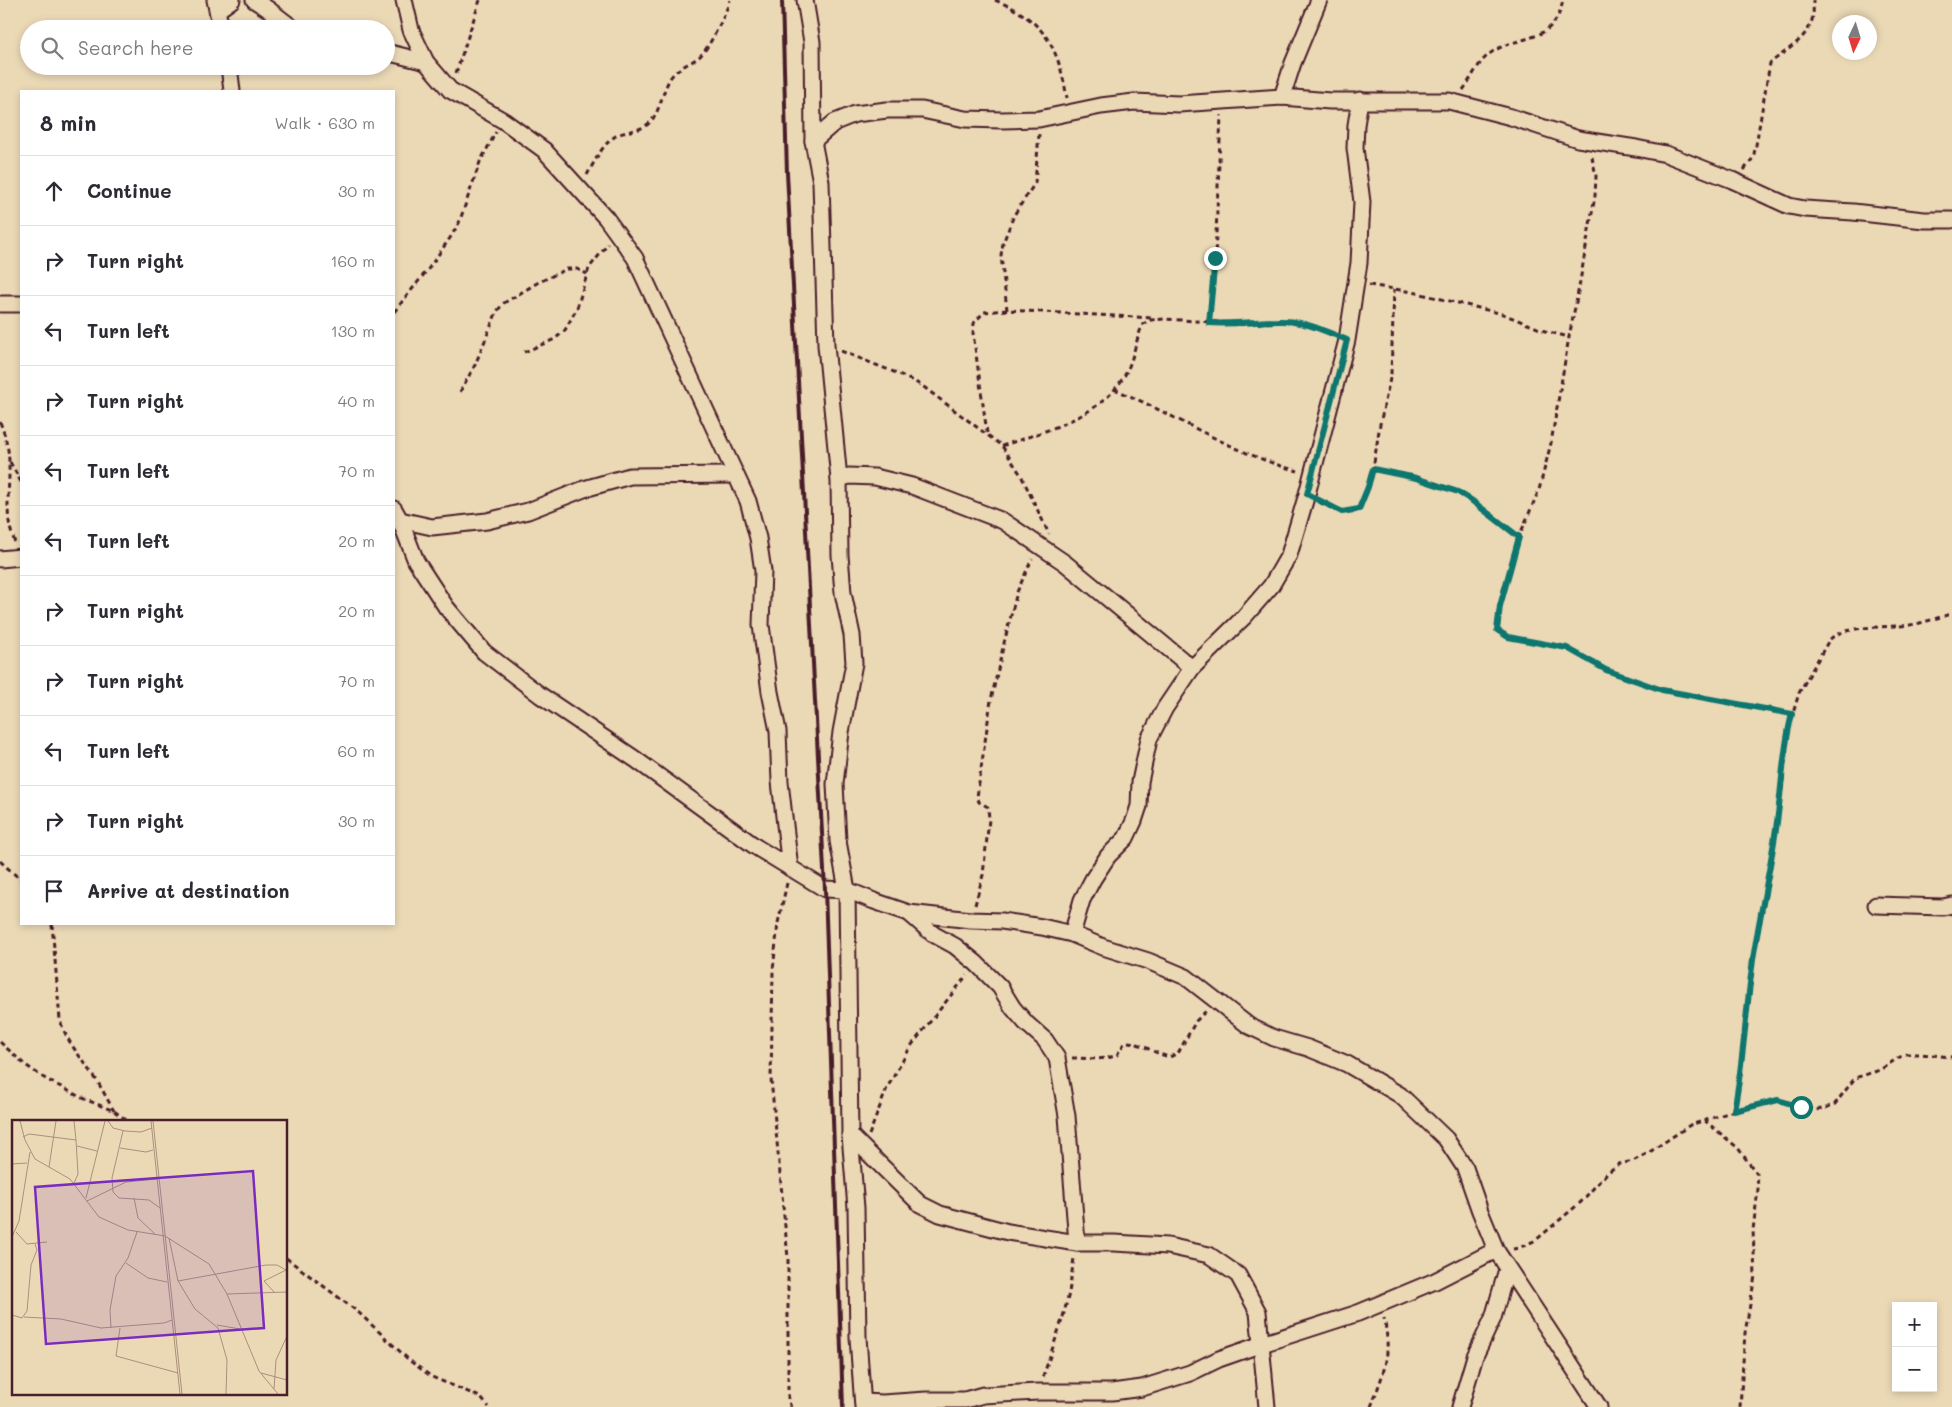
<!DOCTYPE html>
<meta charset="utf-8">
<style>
body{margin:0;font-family:Mali,sans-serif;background:#f7f7f7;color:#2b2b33}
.controls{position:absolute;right:15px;bottom:15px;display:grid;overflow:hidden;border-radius:0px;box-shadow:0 2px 8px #0003}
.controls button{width:45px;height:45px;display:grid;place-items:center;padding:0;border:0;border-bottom:1px solid #e1e1e2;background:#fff;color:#2b2b33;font:25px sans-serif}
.compass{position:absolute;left:1832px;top:15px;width:45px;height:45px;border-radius:50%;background:#fff;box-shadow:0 2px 8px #0003;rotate:184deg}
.stop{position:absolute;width:15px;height:15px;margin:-11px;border:4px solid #0f766e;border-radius:50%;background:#fff}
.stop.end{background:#0f766e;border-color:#fff;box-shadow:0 1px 5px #0008}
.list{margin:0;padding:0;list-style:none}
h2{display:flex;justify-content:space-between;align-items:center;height:65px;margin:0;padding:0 20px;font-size:21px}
h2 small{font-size:16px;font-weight:400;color:#7c7c81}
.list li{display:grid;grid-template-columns:32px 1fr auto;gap:15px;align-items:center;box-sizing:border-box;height:70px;padding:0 20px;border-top:1px solid #e1e1e2}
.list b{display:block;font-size:19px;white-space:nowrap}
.list em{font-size:16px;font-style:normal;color:#7c7c81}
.icon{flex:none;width:28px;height:28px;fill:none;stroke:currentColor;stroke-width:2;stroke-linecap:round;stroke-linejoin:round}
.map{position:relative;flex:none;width:1952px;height:1407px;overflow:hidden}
.search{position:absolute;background:#fff;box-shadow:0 2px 8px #0003;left:20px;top:20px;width:375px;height:55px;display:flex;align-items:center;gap:12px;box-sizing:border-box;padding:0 18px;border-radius:28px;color:#7c7c81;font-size:19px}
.panel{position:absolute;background:#fff;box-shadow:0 2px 8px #0003;left:20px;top:90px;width:375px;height:835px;border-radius:0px}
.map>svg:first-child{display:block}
</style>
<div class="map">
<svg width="1952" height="1407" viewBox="0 0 1952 1407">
<rect width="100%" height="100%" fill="#ebd9b6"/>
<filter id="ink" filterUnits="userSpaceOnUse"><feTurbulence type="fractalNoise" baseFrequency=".02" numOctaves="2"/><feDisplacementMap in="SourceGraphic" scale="10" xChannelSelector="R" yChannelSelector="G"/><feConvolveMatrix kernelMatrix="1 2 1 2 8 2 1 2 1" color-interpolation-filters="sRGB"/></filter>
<g filter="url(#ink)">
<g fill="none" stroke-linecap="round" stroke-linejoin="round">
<defs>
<g id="street">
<path d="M215,0L221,29"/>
<path d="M254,0L268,9L294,29"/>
<path d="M404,0L411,30L426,62L450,90L504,121L544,150L606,218L635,258L748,501L758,538L763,571L761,625L770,692L778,731L780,782L790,868"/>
<path d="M805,0L812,42L813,141L821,182L826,345L839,479L840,555L843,593L852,635L854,663L841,732L835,784L838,841L847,890L850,1135L856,1208L858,1337L863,1407"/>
<path d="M218,10L232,0"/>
<path d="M386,52L426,62"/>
<path d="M229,66L232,91"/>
<path d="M1282,97L1293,63L1319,0"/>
<path d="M813,141L835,122L855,114L887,110H922L965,119L1002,120L1039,119L1101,106L1134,102L1179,104L1282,97L1330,101H1449L1511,117L1578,139L1636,148L1666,154L1732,180L1789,206L1805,209L1853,212L1924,220H1952"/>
<path d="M0,304H21"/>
<path d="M839,479L849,476L875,477L912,486L1003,521L1065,563L1192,668"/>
<path d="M394,509L400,520L416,561L446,607L484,652L540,695L635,759L756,847L825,889L847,890L874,901L909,913L971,920L1002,921L1042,927L1072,934L1103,947L1148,961L1186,977L1249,1026L1274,1038L1308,1048L1347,1064L1400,1095L1446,1139L1465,1168L1480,1211L1496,1250L1599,1407"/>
<path d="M394,520H400L432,527L487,521L528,511L584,489L630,476L736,475"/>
<path d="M0,559L21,557"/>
<path d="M1876,905L1943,907L1952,905"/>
<path d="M909,913L933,934L955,946L976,963L1000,987L1013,1008L1026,1023L1045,1040L1057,1058L1067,1116L1077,1243"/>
<path d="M1072,934L1082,900L1093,879L1108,856L1126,838L1134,821L1139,806L1140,782L1149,739L1165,708L1192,668L1244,617L1271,586L1289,555L1307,494L1347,340L1359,263L1362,202L1355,148L1356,125L1360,100"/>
<path d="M850,1135L920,1204L940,1214L1008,1232L1077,1243H1114L1168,1246L1209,1255L1238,1275L1258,1312L1267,1407"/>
<path d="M863,1402L883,1403L926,1400H965L983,1395L1038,1392H1112L1142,1388L1190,1373L1219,1359L1262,1344L1358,1313L1435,1281L1496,1250"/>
<path d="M1460,1407L1475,1356L1493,1318L1507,1269"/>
</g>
</defs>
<use href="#street" stroke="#4a1f2b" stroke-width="19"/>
<g stroke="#4a1f2b" stroke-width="3" stroke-dasharray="5 4" stroke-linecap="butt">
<path d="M995,0C1045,21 1058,46 1067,98"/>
<path d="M456,73L480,0"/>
<path d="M1463,90C1471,79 1477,65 1487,56C1515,32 1554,48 1563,0"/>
<path d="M1592,157L1596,176L1595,196L1579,287L1569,337L1551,443L1539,490L1519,537L1500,606L1497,630L1508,637L1567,648L1606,670L1662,690L1792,714"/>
<path d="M1744,170L1753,158L1756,145L1770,63C1784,52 1807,39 1812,20C1814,14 1813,7 1813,0"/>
<path d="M587,175C595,161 604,140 620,134C630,130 640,131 648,124C660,115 662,90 671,77C678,67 690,64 699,57C709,49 726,13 730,0"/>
<path d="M1369,285L1413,292L1503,314L1545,331L1569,337"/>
<path d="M1007,310L1001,255L1003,243L1014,215L1035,183L1039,134"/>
<path d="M394,312L429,268L450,238L459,223L480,162L496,132"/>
<path d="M1209,323L1215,258L1221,115"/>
<path d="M841,351L899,374L921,385L1002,446L1021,475L1049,534"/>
<path d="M524,352L555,339L565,330L577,308L589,268L608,244"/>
<path d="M1114,389C1176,415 1234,454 1298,471"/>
<path d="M460,392L475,365L497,311L504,303L537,283L567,269H577L587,274"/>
<path d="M0,422C5,435 9,448 9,463C10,490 3,519 16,544"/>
<path d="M987,433L973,333L974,323L984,312L1007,310L1153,318"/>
<path d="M1002,446C1046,430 1104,417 1127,371C1134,356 1136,339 1143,324L1151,320L1164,319L1244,324L1281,321L1309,325L1335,335"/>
<path d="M10,462L21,482"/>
<path d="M1373,469L1416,477L1458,492L1471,500L1519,537"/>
<path d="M1320,502C1334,509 1344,514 1359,509L1368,487L1373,469L1380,424L1391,374L1394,289"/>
<path d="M0,861L21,880"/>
<path d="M787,883L778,923L773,970L771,1079L788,1258V1400L791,1407"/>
<path d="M975,905L983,875L989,819L988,807L979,802L977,797L991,700L1004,643L1017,592L1032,559"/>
<path d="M52,924L60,1020C66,1040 78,1054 90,1070C99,1083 106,1097 114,1111"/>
<path d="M0,1042L24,1064L44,1078L82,1098L114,1111L128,1121"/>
<path d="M1072,1058C1087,1058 1103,1061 1117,1055L1123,1045L1127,1042C1143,1043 1154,1054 1170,1057L1178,1053L1196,1021L1206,1011"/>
<path d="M1734,1111L1739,1084L1754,953L1769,874L1782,786L1788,730L1799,693L1829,640C1846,624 1887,628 1910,625C1924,623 1938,617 1952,614"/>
<path d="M1704,1120L1738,1148L1757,1174L1758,1189L1753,1230L1755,1276L1745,1333L1740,1407"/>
<path d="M869,1135L887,1088L911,1046L967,975"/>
<path d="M1513,1249L1519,1248L1536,1240L1581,1202L1607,1173L1619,1164L1633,1161L1648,1153L1690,1125L1734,1111L1778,1100L1816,1110L1826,1108L1835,1104L1855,1078L1880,1070L1898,1058L1906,1054H1921L1952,1057"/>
<path d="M286,1258L358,1312L410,1361L432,1377L480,1397L489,1407"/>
<path d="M1043,1377L1063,1317L1069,1293L1074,1258"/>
<path d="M1371,1407C1384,1371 1392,1357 1384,1318"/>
</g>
<use href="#street" stroke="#ebd9b6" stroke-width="15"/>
<path stroke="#4a1f2b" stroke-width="4" d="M782,0L787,173L825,889L843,1407"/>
</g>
</g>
<g fill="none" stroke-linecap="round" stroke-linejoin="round" filter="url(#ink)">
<path stroke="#0f766e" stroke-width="6" d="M1215,258L1209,323C1233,325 1255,321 1279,321C1303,320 1325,331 1347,340L1307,494L1342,512L1359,509L1368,487L1373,469L1416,478L1458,492L1471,500L1519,537L1500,606L1497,630L1508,637L1567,648L1606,670L1662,690L1792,714C1783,748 1782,786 1777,822C1771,866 1761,909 1754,953C1746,1005 1744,1059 1734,1111L1778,1100L1801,1107"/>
</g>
<g transform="translate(12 1120)">
<rect width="275" height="275" fill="#ebd9b6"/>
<path fill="none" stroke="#ab8f7e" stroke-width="1" d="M8,1L13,20L23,39L58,59L87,97L116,110L153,116L197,144L215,174L247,251L266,274M62,1L64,20M96,1L101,8L113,11L129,12L140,8M139,1L168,274M141,1L170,274M111,11L100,58L101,72L107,78L137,80L148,88M11,17L17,14L64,20L66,54L62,63M65,26L85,31M108,28L134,32L141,30M0,44L15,43M37,47L44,1M74,78L93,1M122,78L126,98L143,114M75,81L114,62L145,59M4,112L15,124L35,122M0,117L7,101L18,32M157,118L166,161L183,189L206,208L215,240L214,274M114,143L136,158L155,162M166,161L254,145H265L274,150M263,173L252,161L274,150M215,174L275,172M0,195L10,198L15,191L19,145L25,130L23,124M12,197L49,199L89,208L152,203L160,200M205,205L228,209M99,208L98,190L104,156L116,138L125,112M108,208L104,236L166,253M249,253L275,260M262,269L264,240L275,216"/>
<path fill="#7b2cbf" fill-opacity="0.15" stroke="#7b2cbf" stroke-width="2.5" d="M241,51L252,208L34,224L23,67Z"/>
<rect width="275" height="275" fill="none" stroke="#4a1f2b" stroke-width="2.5"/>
</g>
</svg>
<div class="controls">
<button>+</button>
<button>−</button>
</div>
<svg class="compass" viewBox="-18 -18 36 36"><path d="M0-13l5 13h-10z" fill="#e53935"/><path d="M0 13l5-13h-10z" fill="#7c7c81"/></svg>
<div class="stop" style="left:1801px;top:1107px"></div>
<div class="stop end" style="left:1215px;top:258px"></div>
<div class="search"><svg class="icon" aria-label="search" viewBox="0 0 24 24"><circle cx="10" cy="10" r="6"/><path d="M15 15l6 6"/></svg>Search here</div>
<section class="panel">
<h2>8 min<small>Walk · 630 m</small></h2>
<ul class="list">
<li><svg class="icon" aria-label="ahead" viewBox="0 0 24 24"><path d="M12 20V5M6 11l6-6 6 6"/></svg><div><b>Continue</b></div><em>30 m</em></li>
<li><svg class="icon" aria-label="right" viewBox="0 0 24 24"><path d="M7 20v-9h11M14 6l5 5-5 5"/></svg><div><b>Turn right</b></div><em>160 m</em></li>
<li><svg class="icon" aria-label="left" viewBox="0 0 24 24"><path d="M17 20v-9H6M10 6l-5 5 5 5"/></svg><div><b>Turn left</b></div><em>130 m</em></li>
<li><svg class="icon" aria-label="right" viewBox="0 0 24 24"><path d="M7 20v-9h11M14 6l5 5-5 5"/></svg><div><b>Turn right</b></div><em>40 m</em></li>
<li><svg class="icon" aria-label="left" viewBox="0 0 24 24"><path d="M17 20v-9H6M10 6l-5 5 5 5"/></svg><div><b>Turn left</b></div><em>70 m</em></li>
<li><svg class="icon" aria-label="left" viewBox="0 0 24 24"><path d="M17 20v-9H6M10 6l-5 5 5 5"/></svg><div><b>Turn left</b></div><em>20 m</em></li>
<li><svg class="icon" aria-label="right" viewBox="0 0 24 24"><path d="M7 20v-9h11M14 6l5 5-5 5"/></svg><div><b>Turn right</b></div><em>20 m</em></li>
<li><svg class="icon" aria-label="right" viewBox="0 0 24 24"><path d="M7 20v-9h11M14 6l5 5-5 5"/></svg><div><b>Turn right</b></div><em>70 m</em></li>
<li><svg class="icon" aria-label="left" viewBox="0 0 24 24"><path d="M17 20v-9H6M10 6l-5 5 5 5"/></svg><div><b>Turn left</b></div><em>60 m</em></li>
<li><svg class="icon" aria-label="right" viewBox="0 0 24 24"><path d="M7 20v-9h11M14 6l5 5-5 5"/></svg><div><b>Turn right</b></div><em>30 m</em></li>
<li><svg class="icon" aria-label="arrive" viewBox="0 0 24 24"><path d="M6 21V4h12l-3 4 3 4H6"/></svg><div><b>Arrive at destination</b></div></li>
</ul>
</section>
</div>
